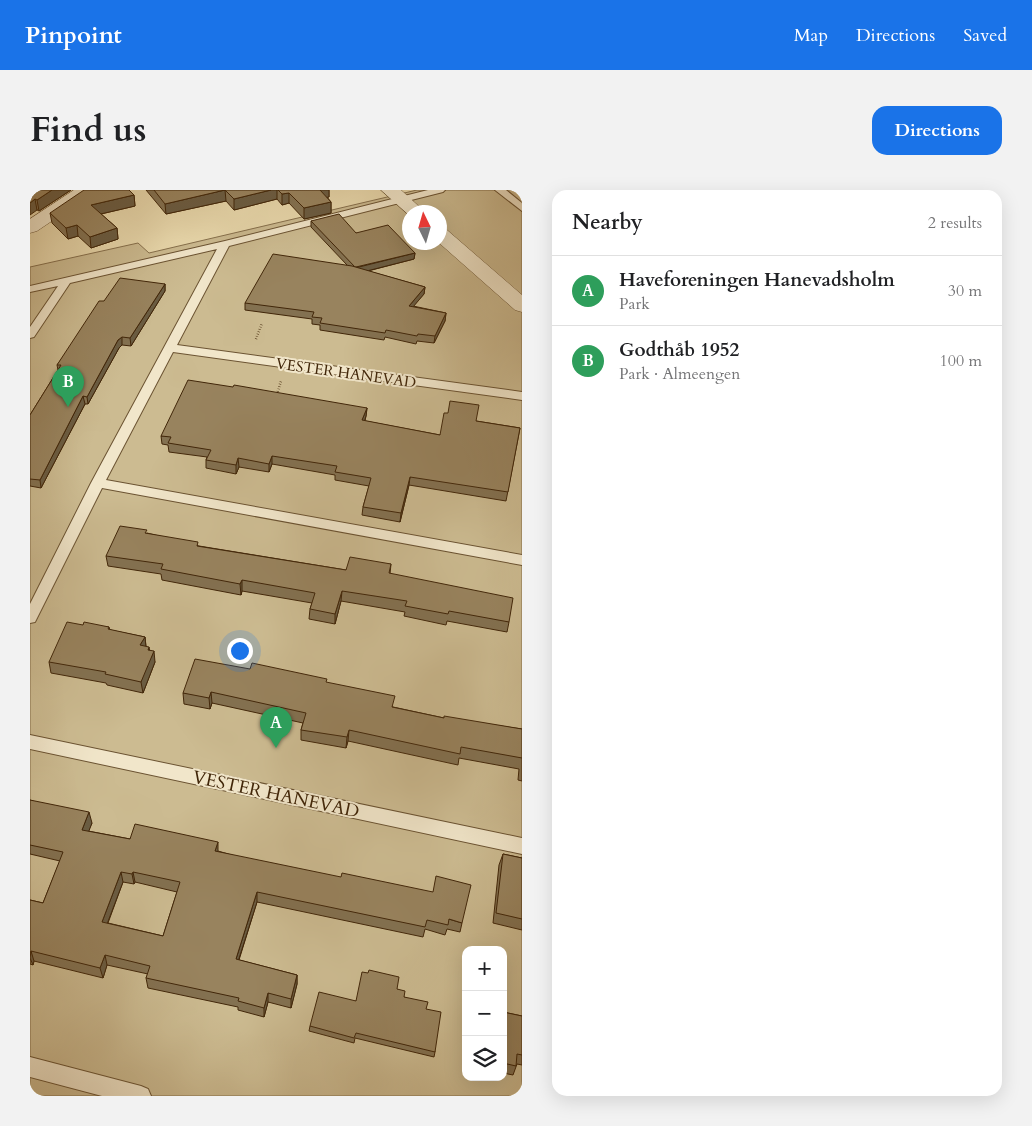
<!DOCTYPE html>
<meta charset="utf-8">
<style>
body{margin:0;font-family:Cardo,serif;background:#f2f2f2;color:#202124}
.controls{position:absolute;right:15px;bottom:15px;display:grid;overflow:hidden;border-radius:10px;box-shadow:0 5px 20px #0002}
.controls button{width:45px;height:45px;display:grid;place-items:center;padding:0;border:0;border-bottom:1px solid #e0e0e0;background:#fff;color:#202124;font:25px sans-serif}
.compass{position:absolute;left:372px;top:15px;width:45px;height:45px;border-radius:50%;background:#fff;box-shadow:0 5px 20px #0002;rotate:355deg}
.you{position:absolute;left:209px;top:460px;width:18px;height:18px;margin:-12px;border:4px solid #fff;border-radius:50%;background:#1a73e8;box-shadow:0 0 0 8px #1a73e833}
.badge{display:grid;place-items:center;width:32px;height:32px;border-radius:50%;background:#1a73e8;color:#fff;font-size:16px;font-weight:700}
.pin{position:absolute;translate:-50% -41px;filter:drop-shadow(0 1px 2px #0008)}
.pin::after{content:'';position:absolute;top:26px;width:18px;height:15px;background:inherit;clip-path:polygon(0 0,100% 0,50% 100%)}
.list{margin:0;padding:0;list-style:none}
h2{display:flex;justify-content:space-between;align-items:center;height:65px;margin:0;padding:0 20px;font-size:21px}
h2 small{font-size:16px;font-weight:400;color:#757577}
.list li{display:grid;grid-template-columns:32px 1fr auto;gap:15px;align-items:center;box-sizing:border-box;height:70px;padding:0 20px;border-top:1px solid #e0e0e0}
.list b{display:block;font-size:19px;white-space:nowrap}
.list p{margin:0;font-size:16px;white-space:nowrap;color:#757577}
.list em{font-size:16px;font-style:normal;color:#757577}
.icon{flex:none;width:28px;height:28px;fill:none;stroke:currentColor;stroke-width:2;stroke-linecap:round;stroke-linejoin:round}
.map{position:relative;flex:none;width:492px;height:906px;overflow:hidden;border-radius:15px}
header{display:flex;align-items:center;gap:30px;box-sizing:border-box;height:70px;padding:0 25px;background:#1a73e8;color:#fff}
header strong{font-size:24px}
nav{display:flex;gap:28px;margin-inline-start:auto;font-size:18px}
.intro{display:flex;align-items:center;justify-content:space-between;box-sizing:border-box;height:120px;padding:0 30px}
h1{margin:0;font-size:35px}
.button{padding:12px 22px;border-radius:15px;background:#1a73e8;color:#fff;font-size:18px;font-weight:700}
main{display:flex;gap:30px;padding:0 30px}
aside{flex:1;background:#fff;border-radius:15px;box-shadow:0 5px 20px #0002}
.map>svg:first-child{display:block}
</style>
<header>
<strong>Pinpoint</strong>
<nav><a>Map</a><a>Directions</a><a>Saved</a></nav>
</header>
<div class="intro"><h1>Find us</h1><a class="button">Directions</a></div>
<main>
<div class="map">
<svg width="492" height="906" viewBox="0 0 492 906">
<rect width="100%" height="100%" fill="#e9d9ad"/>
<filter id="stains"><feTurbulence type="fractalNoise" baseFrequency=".004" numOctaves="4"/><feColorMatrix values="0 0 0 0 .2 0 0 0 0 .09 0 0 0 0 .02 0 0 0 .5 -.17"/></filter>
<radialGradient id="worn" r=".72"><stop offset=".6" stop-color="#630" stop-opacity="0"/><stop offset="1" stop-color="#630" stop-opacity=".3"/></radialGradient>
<path fill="#ccbb91" stroke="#86704d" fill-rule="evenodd" d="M387,0H492V906H0V77L108,53L119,63ZM380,22H410V52H380ZM436,760H473V887H436Z"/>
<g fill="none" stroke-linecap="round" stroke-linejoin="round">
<defs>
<g id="lane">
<path d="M398,0H415L413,2L199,56L147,155L492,202V210L143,162L76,290L492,365V375L72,298L5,432L0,433V414L61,293L187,59L40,93L4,147L0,148V137L28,96L0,102V96L195,51Z"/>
<path d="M465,0H476L492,13V21Z"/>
<path d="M0,545L492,648V664L0,559Z"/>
<path d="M0,867L111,896L118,899L121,906H72L0,887Z"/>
</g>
<g id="street">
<path d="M44,0H65L62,4L7,41L0,43V29Z"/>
<path d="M351,0H371L395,22H380V26Z"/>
<path d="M410,38L417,40L492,105V122L485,120L408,52Z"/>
</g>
</defs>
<use href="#lane" stroke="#6b5332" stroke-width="2"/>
<use href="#street" stroke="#6b5332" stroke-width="1"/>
<g stroke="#412609" stroke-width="2.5" stroke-dasharray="0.5 2" stroke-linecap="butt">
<path d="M226,149L232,133"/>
<path d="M247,204L251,191"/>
</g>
<use href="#lane" fill="#f1e6ca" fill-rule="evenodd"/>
<use href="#street" fill="#f1e6ca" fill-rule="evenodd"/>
</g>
<g fill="#837151" stroke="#412609" fill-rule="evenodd">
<path d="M0,0H41L9,21L7,20Z"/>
<path d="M116,0H299V7H297L301,12V23L274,29L259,13L252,15L247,9L204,20L196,11L136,24Z"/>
<path d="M104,5L105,16L71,24L87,38L88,49L61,58L48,46L38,49L22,33L20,23Z"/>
<path d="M281,31L326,43L385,63L384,69L338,81L395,97L394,104L383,116L416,123L415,131L404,153L387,151L386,154L355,147L354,150L290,140V135L282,134V129L215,120V113L317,75L281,37Z"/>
<path d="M135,94V101L101,156L92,155L89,158L58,214H55L11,298L0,296V225L28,180L27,175L74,111Z"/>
<path d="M337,218L336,226L335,231L410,245L446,231L490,238L476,311L379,295L370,332L332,325L333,317L339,296L305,290V285L242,274L239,282L209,277L206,284L176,278V270L177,267L139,262L138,255L132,254L131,246Z"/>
<path d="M117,343L169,356L316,380L361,374L360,384L479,432L477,442L417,431L416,435L374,426L375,422L311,411L305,434L279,429L280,419L282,413L212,401L211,405L132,390L131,384L78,376L76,366Z"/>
<path d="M53,435L79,437L80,440L115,447L116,456L120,460L125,472L113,503L77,495L76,493L21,483L19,472Z"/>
<path d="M296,493L363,517L414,528L492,539V591L488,590L489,579L429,568L428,575L318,551L316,558L271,550V540L273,533L182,513L180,519L154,514L153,503Z"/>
<path d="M0,610L62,633L58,641L100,649L188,661L432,733L430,742L417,739L415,745L395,739L393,747L227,712L209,770L267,785V794L261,818L238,812L234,827L208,820V817L118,798L116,788L118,784L77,775L73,788L4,771L3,775L0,774V710L13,713L30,671L0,664ZM93,692L104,694L105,692L147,702L133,746L78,733Z"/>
<path d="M473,664L492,668V740L463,733L469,675Z"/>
<path d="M367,799L374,807L396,819L405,862L404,867L325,848L324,853L279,841L280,836L326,811Z"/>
<path d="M473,822L492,826V875L487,874L483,885L473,883Z"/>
</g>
<g fill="#6a5c42" stroke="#412609">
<path d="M22,0H41L9,21L7,10Z"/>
<path d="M195,0L196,11L136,24L135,14Z"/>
<path d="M241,0H247V9L204,20V9Z"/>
<path d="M288,0H299V7L288,9Z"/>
<path d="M259,3V13L252,15V4Z"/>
<path d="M104,5L105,16L62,26L61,15Z"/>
<path d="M5,9L7,20L0,25V13Z"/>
<path d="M301,12V23L274,29V18Z"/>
<path d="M47,35L48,46L38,49L36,38Z"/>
<path d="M87,38L88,49L61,58L60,47Z"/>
<path d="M385,63L384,69L325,84V78Z"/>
<path d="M135,94V101L101,156L100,148Z"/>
<path d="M395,97L394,104L378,123L379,116Z"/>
<path d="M416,123L415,131L404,153L405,146Z"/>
<path d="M92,147V155L89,158L58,214L57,207L88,150Z"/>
<path d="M53,206L55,214L11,298L10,290Z"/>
<path d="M337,218L336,226L332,239V230Z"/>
<path d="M242,266V274L239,282V274Z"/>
<path d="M208,268L209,277L206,284V275Z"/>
<path d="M380,287L379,295L370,332L371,323Z"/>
<path d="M212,390V401L211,405L210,394Z"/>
<path d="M312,401L311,411L305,434V424Z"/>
<path d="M115,447L116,458L110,455Z"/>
<path d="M119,457L121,468L124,461L125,472L113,503L111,492Z"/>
<path d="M181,502L182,513L180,519L179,508Z"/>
<path d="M319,540L318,551L316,558L317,547Z"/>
<path d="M59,622L62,633L55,651L52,640Z"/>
<path d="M188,652V662L185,661Z"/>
<path d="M91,682L93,692L74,742L72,732Z"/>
<path d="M103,682L105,692L104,694L102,684Z"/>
<path d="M227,702V712L206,778V769Z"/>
<path d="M1,761L4,771L3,775L0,768Z"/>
<path d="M75,765L77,775L73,788L70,778Z"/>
<path d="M267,785V794L261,818V809Z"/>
<path d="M238,803V812L234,827V818Z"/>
</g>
<g fill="#98835e" stroke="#412609" fill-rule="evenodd">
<path d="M0,0H22L7,10L5,9L0,13Z"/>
<path d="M54,0H99L104,5L61,15L87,38L60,47L47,35L36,38L20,23Z"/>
<path d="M124,0H241L204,9L195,0L135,14Z"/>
<path d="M248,0H290L301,12L274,18L259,3L252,4Z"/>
<path d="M309,24L326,43L358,35L385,63L326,77H325L281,31Z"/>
<path d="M243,64L322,76L395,97L379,116L416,123L405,146L388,144L387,146L356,140L355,143L290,133L292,128L282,127L284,122L215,113Z"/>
<path d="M90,88L135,94L100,148L92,147L88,150L57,207L53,206L10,290L0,289V225L31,175H27L69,111H74Z"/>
<path d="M158,190L203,197L204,195L337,218L332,230L410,245L414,223H418L420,211L449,215L446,231L490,238L478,302L380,287L371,323L333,317L341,288L305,282L307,276L242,266L239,274L208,268L206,275L176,270L181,260L138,253L141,247L131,246Z"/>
<path d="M90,336L117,340L115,343L168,352L167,356L316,380L320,367L361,374L359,383L483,408L479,432L419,421L418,424L375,416L377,411L312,401L305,424L280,419L285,403L212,390L210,394L131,379L133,374L76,366Z"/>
<path d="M37,432L53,435L54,432L79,437L78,439L115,447L110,455L119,457L118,460L124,461L111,492L75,484L76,482L19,472Z"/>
<path d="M165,469L220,479L222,473L297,489L296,492L365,506L362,517L414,528V526L492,539V568L431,557L430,564L319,540L317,547L271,540L276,523L181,502L179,508L153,503Z"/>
<path d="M0,610L59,622L52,640L100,649L105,634L188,652L185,661L311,687L312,683L403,702L406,686L441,695L432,733L419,729L418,735L397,730L395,737L227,702L206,769L267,785L261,809L238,803L234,818L208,811L209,808L116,788L120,776L75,765L70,778L1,761L0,763V710L13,713L33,662L0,655ZM91,682L102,684L103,682L150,692L133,746L72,732Z"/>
<path d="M473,664L492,668V729L466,723Z"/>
<path d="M339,780L369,787L367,799L375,801L374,807L398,812L396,819L411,822L405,862L326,843L324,848L280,836L289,802L326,811L332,782L338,783Z"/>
<path d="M473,822L492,826V865L487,864L486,876L473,873Z"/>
</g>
<g text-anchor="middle" stroke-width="4" stroke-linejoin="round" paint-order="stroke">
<g font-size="15" fill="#412609" stroke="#f1e6ca">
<text transform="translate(316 183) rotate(8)" y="5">VESTER HANEVAD</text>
</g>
<g font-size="18" fill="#412609" stroke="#f1e6ca">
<text transform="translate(246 604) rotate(12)" y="6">VESTER HANEVAD</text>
</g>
</g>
<rect width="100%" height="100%" filter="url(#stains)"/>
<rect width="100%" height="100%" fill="url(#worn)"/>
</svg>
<div class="controls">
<button>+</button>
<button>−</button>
<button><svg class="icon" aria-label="layers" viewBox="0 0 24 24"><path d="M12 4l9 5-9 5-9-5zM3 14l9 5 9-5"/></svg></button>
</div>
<svg class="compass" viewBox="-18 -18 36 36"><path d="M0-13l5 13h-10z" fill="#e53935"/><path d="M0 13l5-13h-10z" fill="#757577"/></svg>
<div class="you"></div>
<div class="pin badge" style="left:246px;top:558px;background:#2e9e5b">A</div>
<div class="pin badge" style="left:38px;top:217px;background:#2e9e5b">B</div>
</div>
<aside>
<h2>Nearby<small>2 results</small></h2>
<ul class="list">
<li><span class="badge" style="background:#2e9e5b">A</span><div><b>Haveforeningen Hanevadsholm</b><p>Park</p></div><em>30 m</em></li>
<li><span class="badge" style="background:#2e9e5b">B</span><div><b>Godthåb 1952</b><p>Park · Almeengen</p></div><em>100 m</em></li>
</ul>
</aside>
</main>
